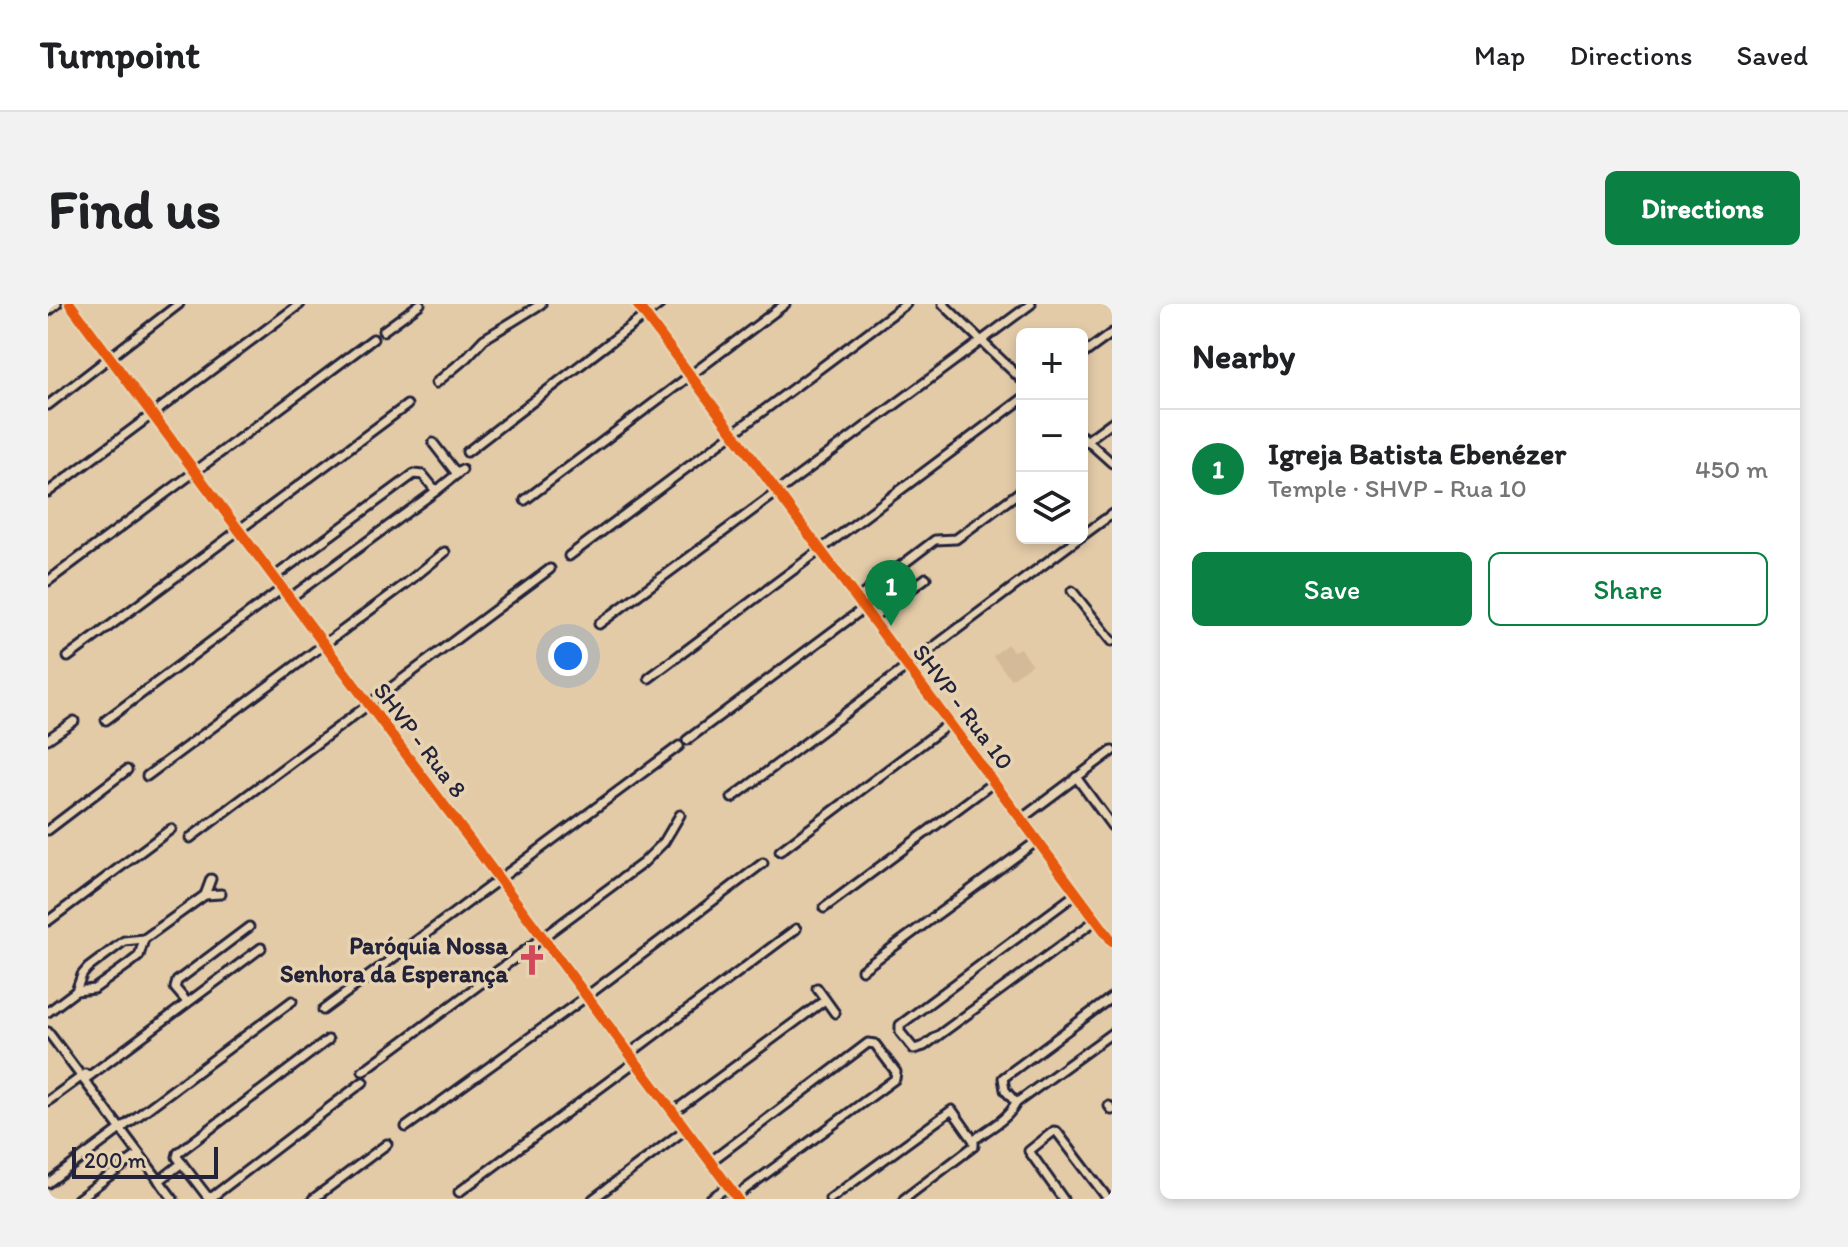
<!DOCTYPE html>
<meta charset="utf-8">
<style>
body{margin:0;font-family:Itim,sans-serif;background:#f2f2f2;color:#202124}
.controls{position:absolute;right:24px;top:24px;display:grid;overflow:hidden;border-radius:12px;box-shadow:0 4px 12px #0003}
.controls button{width:72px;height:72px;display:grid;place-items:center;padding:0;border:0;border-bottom:2px solid #e0e0e0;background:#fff;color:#202124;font:40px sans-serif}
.scale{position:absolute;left:24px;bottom:20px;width:146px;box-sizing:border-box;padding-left:8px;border:4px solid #22223b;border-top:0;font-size:22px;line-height:28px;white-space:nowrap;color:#22223b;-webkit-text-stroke:6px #e7d3b1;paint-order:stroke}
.you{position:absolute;left:520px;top:352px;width:28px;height:28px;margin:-20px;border:6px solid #fff;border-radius:50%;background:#1a73e8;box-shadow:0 0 0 12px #1a73e833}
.badge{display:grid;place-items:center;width:52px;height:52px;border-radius:50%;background:#0b8043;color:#fff;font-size:26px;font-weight:700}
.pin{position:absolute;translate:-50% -66px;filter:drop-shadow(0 2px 4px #0008)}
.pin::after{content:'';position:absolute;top:42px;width:28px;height:24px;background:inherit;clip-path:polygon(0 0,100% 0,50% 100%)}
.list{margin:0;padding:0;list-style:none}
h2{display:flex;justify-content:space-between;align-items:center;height:104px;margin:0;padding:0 32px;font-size:34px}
h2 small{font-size:26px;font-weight:400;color:#757577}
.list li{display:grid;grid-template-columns:52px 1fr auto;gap:24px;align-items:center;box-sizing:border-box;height:120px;padding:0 32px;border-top:2px solid #e0e0e0}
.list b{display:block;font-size:30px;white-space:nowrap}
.list p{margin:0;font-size:26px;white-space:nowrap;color:#757577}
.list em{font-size:26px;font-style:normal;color:#757577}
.actions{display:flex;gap:16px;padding:24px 32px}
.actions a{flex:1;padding:18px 0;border:2px solid #0b8043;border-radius:12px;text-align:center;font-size:28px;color:#0b8043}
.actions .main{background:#0b8043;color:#fff}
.icon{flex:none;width:44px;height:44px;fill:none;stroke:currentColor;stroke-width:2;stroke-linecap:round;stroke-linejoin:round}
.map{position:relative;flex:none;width:1064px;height:895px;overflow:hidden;border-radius:12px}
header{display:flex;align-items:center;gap:48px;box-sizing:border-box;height:112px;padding:0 40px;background:#fff;border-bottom:2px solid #e0e0e0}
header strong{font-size:38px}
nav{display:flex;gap:44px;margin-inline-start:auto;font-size:28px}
.intro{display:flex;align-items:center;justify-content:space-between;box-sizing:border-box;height:192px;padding:0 48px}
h1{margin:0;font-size:56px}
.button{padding:20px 36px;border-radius:12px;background:#0b8043;color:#fff;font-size:28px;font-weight:700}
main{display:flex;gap:48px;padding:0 48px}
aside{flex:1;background:#fff;border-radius:12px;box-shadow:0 4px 12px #0003}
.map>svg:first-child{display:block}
</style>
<header>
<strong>Turnpoint</strong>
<nav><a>Map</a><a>Directions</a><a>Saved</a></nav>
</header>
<div class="intro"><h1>Find us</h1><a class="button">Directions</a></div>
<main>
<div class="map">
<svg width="1064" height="895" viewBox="0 0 1064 895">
<rect width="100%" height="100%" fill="#e3cba8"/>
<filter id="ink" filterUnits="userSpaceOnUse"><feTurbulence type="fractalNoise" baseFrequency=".0125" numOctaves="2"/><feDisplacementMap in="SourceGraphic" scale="16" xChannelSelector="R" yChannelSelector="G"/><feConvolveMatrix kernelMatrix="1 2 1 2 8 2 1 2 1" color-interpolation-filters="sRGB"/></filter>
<g filter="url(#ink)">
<path fill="#d5ba99" d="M959,340L965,347L972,344L984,360L963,375L945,352Z"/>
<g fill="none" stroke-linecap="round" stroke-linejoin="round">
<defs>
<g id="minor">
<path d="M22,0L690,895"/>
<path d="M589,0L1064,637"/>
<path d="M895,0L974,76"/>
<path d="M0,7L9,0"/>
<path d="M335,27L372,0"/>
<path d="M1034,51L1064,29"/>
<path d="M388,79L418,54L436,35L493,0"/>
<path d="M0,101L131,0"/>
<path d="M1034,132L1064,159"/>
<path d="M385,139L409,170"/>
<path d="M1034,140L1064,118"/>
<path d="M419,148L612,0"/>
<path d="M388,187L414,166"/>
<path d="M0,188L252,0"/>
<path d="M477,196L737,0"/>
<path d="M1034,232L1064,210"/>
<path d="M521,252L858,0"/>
<path d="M226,273L366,170L375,171L388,187L242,294"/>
<path d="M0,277L325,35"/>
<path d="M1024,287L1064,337"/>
<path d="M809,295L887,236L908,235L974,186"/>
<path d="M824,314L878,274"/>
<path d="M551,320L983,0"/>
<path d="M20,353L359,101"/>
<path d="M601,374L974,95"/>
<path d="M58,416L235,284"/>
<path d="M0,435L26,417"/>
<path d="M639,436L816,304"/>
<path d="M99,472L360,278L397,248"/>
<path d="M1028,473L1064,522"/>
<path d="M684,494L1031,234"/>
<path d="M973,515L1064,447"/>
<path d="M0,526L79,466"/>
<path d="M142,534L502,265"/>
<path d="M732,547L902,419"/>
<path d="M163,575L157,591L173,590"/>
<path d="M1028,590L852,721V728L866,745L876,742L1048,616"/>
<path d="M776,604L946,478"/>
<path d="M0,617L123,525"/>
<path d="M814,666L989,537"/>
<path d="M769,684L787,709"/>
<path d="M28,687L46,685L82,659L91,652L96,635"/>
<path d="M139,698L127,684L129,677L201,623"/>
<path d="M275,706L631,442"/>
<path d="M0,708L28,687L34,671L40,664L76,637L96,635L157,591"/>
<path d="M0,728L125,895"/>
<path d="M280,736L130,849L129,853L159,892L164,893L315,778"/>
<path d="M581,750L748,625"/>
<path d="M315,767L595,559L616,538L632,511"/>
<path d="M36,776L213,644"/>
<path d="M0,797L37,770"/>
<path d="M968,799L1064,729"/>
<path d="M1061,802L1064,806"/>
<path d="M625,808L777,696"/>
<path d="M358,823L539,692L715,559"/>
<path d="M930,833C943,823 961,814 968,799L957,786L955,774L1064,693"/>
<path d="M662,858L820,739L827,740L848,768L847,775L688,892"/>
<path d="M111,877L134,859"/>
<path d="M0,879L244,697"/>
<path d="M411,888L587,758"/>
<path d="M30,895L91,850"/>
<path d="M265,895L339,840"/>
<path d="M545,895L638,825"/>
<path d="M662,895L675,886H684"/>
<path d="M782,895L904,806L926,837V842L856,895"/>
<path d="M1015,895L981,847L1006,827L1009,828L1060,895"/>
</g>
</defs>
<use href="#minor" stroke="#22223b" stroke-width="13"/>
<use href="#minor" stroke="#e7d3b1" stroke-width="7"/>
<defs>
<g id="cycleway">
<path d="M22,0L690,895"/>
<path d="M589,0L1064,637"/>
</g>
</defs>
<use href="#cycleway" stroke="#e7d3b1" stroke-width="15"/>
<use href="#cycleway" stroke="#e8590c" stroke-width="10"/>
</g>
</g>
<defs>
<symbol id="church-bare" viewBox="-9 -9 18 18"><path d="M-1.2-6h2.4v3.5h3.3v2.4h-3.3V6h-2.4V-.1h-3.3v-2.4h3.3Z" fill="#d1495b" stroke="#e7d3b1" stroke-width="2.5" paint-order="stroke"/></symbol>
</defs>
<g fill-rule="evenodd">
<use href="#church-bare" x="462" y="634" width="44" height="44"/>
</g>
<g text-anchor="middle" stroke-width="7" stroke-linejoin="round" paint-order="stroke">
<g font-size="24" fill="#22223b" stroke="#e7d3b1">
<text transform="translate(915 403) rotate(53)" y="8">SHVP - Rua 10</text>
<text transform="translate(372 436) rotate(53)" y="8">SHVP - Rua 8</text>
</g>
<g font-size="24" font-weight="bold" fill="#22223b" stroke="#e7d3b1" text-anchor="end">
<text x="460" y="650">Paróquia Nossa<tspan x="460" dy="28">Senhora da Esperança</tspan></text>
</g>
</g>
</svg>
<div class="controls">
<button>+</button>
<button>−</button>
<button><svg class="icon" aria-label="layers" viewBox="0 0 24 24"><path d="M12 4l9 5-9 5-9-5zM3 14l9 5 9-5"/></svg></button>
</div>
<div class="scale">200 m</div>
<div class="you"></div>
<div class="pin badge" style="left:843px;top:322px">1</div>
</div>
<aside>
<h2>Nearby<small></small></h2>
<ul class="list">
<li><span class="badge">1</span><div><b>Igreja Batista Ebenézer</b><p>Temple · SHVP - Rua 10</p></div><em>450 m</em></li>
</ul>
<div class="actions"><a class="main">Save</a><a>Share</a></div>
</aside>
</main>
